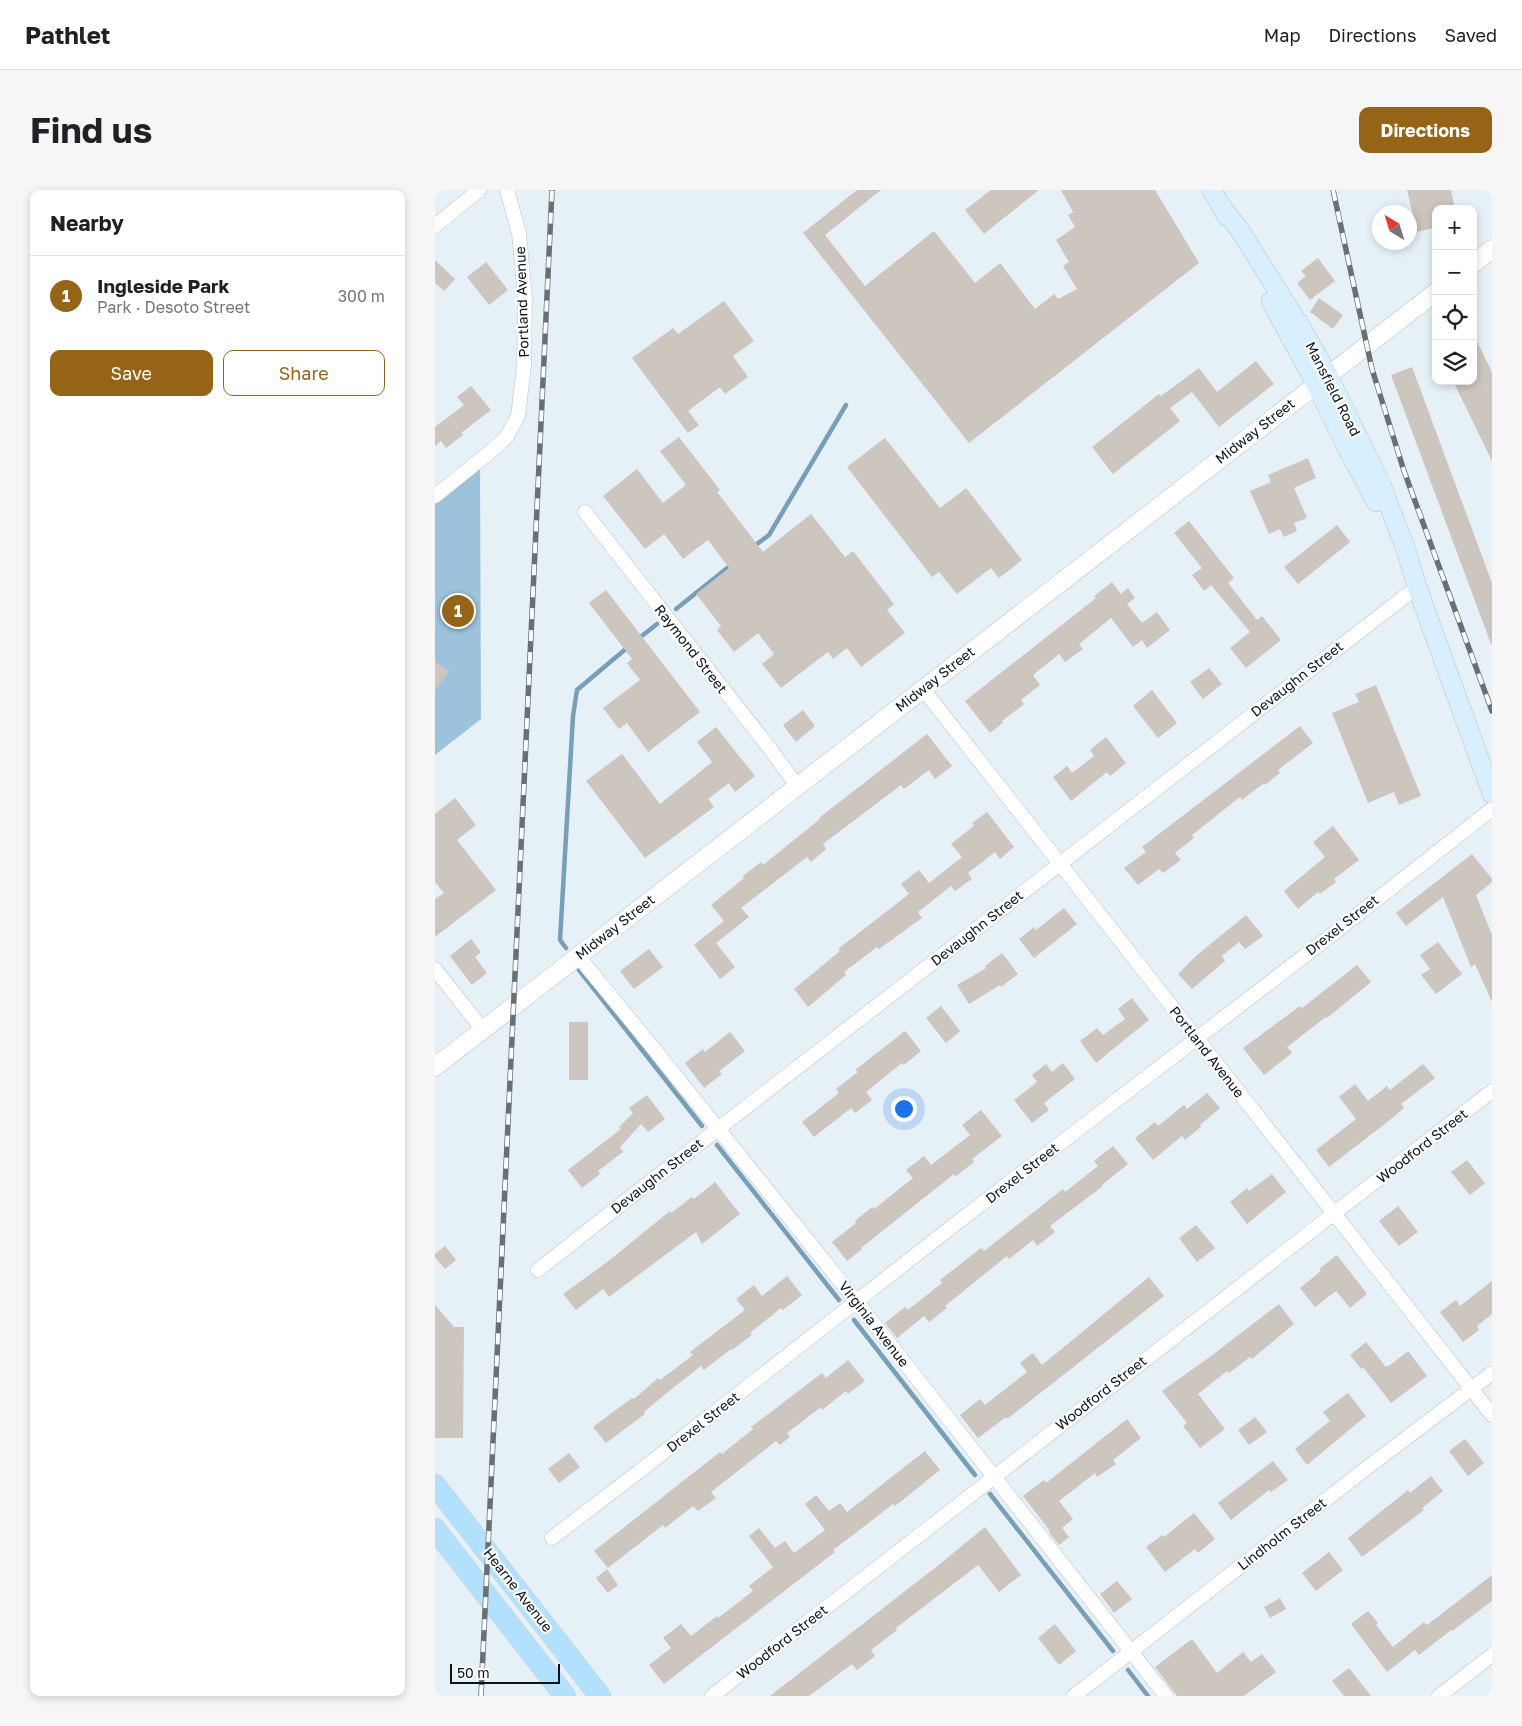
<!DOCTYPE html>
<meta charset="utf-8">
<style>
body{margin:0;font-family:"Golos Text",sans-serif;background:#f6f6f6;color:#202124}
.controls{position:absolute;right:15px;top:15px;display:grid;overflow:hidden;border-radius:10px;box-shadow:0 2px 8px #0003}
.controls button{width:45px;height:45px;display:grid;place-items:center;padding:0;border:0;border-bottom:1px solid #e0e0e0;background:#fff;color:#202124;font:25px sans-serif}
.compass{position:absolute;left:937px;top:15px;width:45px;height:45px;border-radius:50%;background:#fff;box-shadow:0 2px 8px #0003;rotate:322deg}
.scale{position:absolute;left:15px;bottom:12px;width:110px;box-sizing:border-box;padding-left:5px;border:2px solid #0f1315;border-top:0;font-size:14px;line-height:18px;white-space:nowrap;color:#0f1315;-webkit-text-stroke:4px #fafcfe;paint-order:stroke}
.you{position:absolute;left:468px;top:918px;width:18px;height:18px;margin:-12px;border:4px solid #fff;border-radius:50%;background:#1a73e8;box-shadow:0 0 0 8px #1a73e833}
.badge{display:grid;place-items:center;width:32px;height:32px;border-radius:50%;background:#966417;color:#fff;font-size:16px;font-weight:700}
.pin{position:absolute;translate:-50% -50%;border:2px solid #fff;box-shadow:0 1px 5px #0006}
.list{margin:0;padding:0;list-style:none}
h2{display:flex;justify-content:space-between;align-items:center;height:65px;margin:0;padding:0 20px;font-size:21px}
h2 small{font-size:16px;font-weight:400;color:#757577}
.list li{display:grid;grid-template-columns:32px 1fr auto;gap:15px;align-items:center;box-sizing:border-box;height:80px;padding:0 20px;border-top:1px solid #e0e0e0}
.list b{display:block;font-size:19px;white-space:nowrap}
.list p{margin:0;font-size:16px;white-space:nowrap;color:#757577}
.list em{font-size:16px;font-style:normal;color:#757577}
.actions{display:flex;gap:10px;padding:15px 20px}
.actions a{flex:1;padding:11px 0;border:1px solid #966417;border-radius:10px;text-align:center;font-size:18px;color:#966417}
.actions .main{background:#966417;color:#fff}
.icon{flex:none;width:28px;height:28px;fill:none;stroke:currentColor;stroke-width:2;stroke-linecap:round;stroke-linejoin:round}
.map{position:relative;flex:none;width:1057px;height:1506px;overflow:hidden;border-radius:10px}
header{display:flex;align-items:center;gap:30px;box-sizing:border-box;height:70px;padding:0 25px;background:#fff;border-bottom:1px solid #e0e0e0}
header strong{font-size:24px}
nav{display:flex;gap:28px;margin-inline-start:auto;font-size:18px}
.intro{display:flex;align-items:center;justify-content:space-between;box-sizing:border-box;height:120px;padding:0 30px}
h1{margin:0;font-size:35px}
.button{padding:12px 22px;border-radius:10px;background:#966417;color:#fff;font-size:18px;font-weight:700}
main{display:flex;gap:30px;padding:0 30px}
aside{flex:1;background:#fff;border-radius:10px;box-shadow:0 2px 8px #0003}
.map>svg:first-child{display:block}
</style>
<header>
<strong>Pathlet</strong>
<nav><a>Map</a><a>Directions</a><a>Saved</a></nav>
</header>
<div class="intro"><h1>Find us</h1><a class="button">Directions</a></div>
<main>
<aside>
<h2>Nearby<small></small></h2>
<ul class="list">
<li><span class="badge">1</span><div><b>Ingleside Park</b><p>Park · Desoto Street</p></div><em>300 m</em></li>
</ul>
<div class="actions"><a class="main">Save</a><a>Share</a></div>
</aside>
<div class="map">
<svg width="1057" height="1506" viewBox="0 0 1057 1506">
<rect width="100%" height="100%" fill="#e6f0f7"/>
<path fill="#9cc3db" d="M45,277L46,529L0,565V314Z"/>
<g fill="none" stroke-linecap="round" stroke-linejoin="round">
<g stroke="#779fb8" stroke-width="4.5">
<path d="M318,357L334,345L411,215"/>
<path d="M241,419L296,375"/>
<path d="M203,449L222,434"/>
<path d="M131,758L125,750L138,526L142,500L193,457"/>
<path d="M144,780L267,936"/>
<path d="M282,955L404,1110"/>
<path d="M419,1130L540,1285"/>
<path d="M555,1304L678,1461"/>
<path d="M693,1480L713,1506"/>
</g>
</g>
<g fill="#cdc6be">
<path d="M422,0H446L390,45L430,96L499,41L540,93L565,73L600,119L619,104L623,109L642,99L628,76L634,72L621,50L640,37L633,25L638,22L626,0H720L764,73L534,253L368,43Z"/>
<path d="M556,0H604L549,44L530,20Z"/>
<path d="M972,0H1016L1020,19H1001V37L982,42Z"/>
<path d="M883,68L900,91L875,110L862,93L871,86L866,81Z"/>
<path d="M0,70L20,89L9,101L0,93Z"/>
<path d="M51,72L73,100L54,115L32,87Z"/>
<path d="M884,108L908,125L898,139L875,122Z"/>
<path d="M289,111L319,151L298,166L313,187L290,204L285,197L253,221L264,235L253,243L197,168L238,138L243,144Z"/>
<path d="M1038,143L1057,182V271L1018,191H1038Z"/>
<path d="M821,171L839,194L784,237L757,202L735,218L745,231L678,284L657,257L724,204L726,206L764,178L782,202Z"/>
<path d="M977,177L1057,393V454H1056L956,185Z"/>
<path d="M36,196L56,220L26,243L28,245L11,258L6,251L0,256V237L29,215L22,207Z"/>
<path d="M244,247L285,300L282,302L328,362L376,324L410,367L418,361L459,414L452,420L470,443L426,477L412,458L398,469L393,462L346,498L327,474L339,464L323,443L299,462L282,440L286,436L261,404L294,378L273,350L248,369L229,344L210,359L168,306L202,279L228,313L251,295L225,261Z"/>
<path d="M450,248L505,318L531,298L587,370L564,388L556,378L522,404L504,382L497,387L412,277Z"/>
<path d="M873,268L881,288L859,298L872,328L859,333L862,341L849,347L845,339L834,344L815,301L836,292L833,285Z"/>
<path d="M754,331L799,388L793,393L822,430L827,426L846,450L811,478L795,458L815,442L776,395L769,401L757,385L767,378L739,343Z"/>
<path d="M902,335L915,352L863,394L849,377Z"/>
<path d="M677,392L686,404L693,398L700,408L692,414L707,433L722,422L735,440L712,458L707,450L698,457L676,428L644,454L648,459L630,472L624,464L598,485L605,495L586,510L589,514L567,531L568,533L555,543L530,511L661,408L659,406Z"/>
<path d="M171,400L265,522L213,562L192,533L184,539L168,518L205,490L192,473L197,469L154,413Z"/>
<path d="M0,471L14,481L0,501Z"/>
<path d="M774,478L787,494L768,509L755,492Z"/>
<path d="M941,495L986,606L964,615L959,602L933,613L897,523L924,512L920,504Z"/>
<path d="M717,500L742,533L723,548L698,516Z"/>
<path d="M368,520L380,536L361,552L348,535Z"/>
<path d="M865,536L878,553L843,580L845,583L830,595L829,593L807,610L805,607L757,645L759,648L740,663L746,670L728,683L724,679L703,695L689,678L711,662L707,657Z"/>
<path d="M281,537L320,586L300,602L294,593L273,609L279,617L210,668L151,591L187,564L225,614L277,572L262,552Z"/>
<path d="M492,544L517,576L500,589L494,580L469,599L466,595L388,654L391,659L376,672L372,667L306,718L314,727L281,753L300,777L285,789L259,755L289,731L276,715L309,688L308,686L326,672L328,675L385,629L384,628Z"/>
<path d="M671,547L691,573L675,586L672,582L636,611L618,587L632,576L637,583L659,566L655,560Z"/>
<path d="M20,608L41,635L22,650L61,700L0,747V709L9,703L0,692V624Z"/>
<path d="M552,622L579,657L565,669L560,662L533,683L537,689L520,701L516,696L483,722L487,728L444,759L442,757L409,782L411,785L373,817L359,799L405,761L403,759L474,704L466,694L484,680L494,693L527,667L516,654L539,636L537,633Z"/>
<path d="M898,636L924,670L899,689L901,692L885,704L883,702L863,719L849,701L890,667L878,652Z"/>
<path d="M1037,664L1057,689V692L1041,705L1057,745V812L1040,774L1036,777L1008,707L971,736L961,723Z"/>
<path d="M629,718L642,734L599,768L584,749L599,737L601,740Z"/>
<path d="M811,725L828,746L810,759L804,752L787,766L790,771L757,799L743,784L761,766Z"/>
<path d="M36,749L46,762L40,767L52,783L37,795L15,766Z"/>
<path d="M1003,752L1027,784L1001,804L986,785L995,779L985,765Z"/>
<path d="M214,759L228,777L199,799L185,781Z"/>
<path d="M567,763L583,784L566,797L565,795L534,814L522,795L551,778L550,776Z"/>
<path d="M922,775L936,792L892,828L891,827L852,857L857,863L829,885L808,858L865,816L867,818Z"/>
<path d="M697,808L714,830L661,873L645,851L662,838L668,845L690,829L683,819Z"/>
<path d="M506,816L525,841L511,853L491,828Z"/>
<rect x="134" y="832" width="19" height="58"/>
<path d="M470,841L486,861L469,875L467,873L431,902L437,910L420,923L416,918L379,947L367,932L404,903L401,899L423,882L420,880Z"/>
<path d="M295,842L310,861L284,881L287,884L269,898L250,873L268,859L270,862Z"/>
<path d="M628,873L640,889L609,913L614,920L597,933L579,910L602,892L597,885L611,874L617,882Z"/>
<path d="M988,874L1000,888L966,914L969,918L951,933L894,977L881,960L921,929L904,907L920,894L933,911L952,896L955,900Z"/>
<path d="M772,903L785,918L765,935L766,937L750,950L747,946L718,970L700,948L720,932L723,936L749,915L752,919Z"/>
<path d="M212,905L230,929L213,942L206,934L185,957L188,962L163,981L165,984L147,998L133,980L186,939L184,937L198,923L194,918Z"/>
<path d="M546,920L567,946L537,969L539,972L520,987L519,984L426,1058L427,1059L412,1071L397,1052L421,1033L420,1031L437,1017L439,1019L478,988L471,980L489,966L496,975L535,945L527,935Z"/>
<path d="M678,956L693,974L667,995L668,996L615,1036L620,1042L602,1056L598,1050L574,1069L572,1066L510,1116L512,1118L494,1132L489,1126L462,1148L450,1133L470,1117L473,1120L507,1093L505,1090L546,1058L549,1061L628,999L630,1002L663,976L659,971Z"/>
<path d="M1032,970L1050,993L1035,1005L1016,982Z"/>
<path d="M837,984L851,1002L812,1034L795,1012L812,998L814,1001Z"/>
<path d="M280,992L305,1024L267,1054L261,1042L174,1107L168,1099L141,1120L128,1104L171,1073L235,1021L236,1023L257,1007L259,1009Z"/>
<path d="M963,1016L983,1042L964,1056L944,1031Z"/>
<path d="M761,1035L780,1058L762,1072L744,1048Z"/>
<path d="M10,1056L21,1070L10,1079L0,1067V1064Z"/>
<path d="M902,1065L932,1104L915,1118L901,1101L880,1117L865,1098L886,1081L884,1079Z"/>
<path d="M352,1086L367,1105L348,1120L346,1118L315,1143L317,1145L297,1160L296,1159L269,1180L266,1176L234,1201L209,1222L210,1224L171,1253L158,1237L197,1208L199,1209L223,1188L225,1190L258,1165L255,1162L310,1120L301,1109L319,1095L327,1106Z"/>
<path d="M714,1087L729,1106L572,1229L571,1227L543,1248L525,1225L545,1209L550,1215L592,1182L585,1173L598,1163L607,1175Z"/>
<path d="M1057,1091V1124L1042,1136L1044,1140L1028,1152L1005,1122L1021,1110L1025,1116Z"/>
<path d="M844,1114L859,1134L817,1169L815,1167L794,1183L792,1181L763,1204L790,1239L765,1258L748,1236L752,1233L727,1201L776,1166Z"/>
<path d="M0,1115L19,1137H29L28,1248H0Z"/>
<path d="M931,1152L951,1177L953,1175L954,1176L973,1161L992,1186L956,1213L928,1177L926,1179L915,1165Z"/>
<path d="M413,1170L430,1191L413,1204L411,1201L387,1220L386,1217L352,1243L355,1247L345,1255L341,1251L276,1302L281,1308L263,1321L258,1316L230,1338L228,1335L173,1378L159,1361L285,1262L287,1264L318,1239L316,1237L387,1183L391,1188Z"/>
<path d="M913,1203L931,1226L872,1275L860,1259L895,1231L888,1222Z"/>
<path d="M820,1227L832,1242L814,1255L803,1240Z"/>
<path d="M692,1229L706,1248L678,1270L681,1274L662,1287L660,1283L624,1311L638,1329L627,1338L634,1347L624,1355L614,1342L615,1341L588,1306L609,1290L611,1293Z"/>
<path d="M1030,1249L1049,1273L1033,1286L1014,1261Z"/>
<path d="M490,1261L505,1280L460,1316L458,1314L431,1335L398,1360L400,1362L229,1494L214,1475L236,1458L228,1448L246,1434L256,1446L282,1426L283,1428L318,1401L314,1396L338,1377L314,1346L324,1338L340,1358L350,1351L359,1363L390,1340L370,1314L381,1305L394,1321L405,1313L412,1322Z"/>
<path d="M134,1263L145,1277L124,1293L113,1279Z"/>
<path d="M838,1271L853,1290L836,1302L834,1300L796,1330L783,1313Z"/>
<path d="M996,1286L1008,1301L987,1318L989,1320L927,1367L913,1348L973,1300L975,1303Z"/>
<path d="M759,1323L780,1349L763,1363L760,1359L730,1382L711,1357L727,1345L729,1347Z"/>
<path d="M550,1337L586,1385L564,1402L543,1375L461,1438L462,1440L436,1460L440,1466L422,1480L417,1474L374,1506H335L505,1374Z"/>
<path d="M894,1362L908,1380L881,1401L867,1383Z"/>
<path d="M172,1379L183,1395L173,1403L161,1388Z"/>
<path d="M1057,1385V1411L1017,1441L1016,1440L984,1465L980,1460L952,1482L916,1434L933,1421L943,1433L941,1435L958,1457L989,1432L992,1435Z"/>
<path d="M682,1391L697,1409L679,1423L665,1404Z"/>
<path d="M845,1408L851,1419L835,1428L829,1417Z"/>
<path d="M620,1434L641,1461L624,1475L603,1448Z"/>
<path d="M757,1449L782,1483L808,1462L816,1472L827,1464L841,1482L809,1506H742L720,1477Z"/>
<path d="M914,1478L936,1506H909L897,1491Z"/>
</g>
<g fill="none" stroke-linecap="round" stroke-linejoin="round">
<defs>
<g id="minor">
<path d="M0,36L44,0"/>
<path d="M0,306L60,258L72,246L83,226L89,176L90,108L84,43L72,0"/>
<path d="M150,322L336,560L362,596"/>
<path d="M488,499L1057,1225"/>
<path d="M143,766L219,859L422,1112L731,1506"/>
<path d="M0,779L48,840"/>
<path d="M103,1080L198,1005L982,397"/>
<path d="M117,1348L215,1273L519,1035L894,747L1057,619"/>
<path d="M277,1506L1057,901"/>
<path d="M639,1506L929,1280L1057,1183"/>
<path d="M1004,1506L1057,1465"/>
</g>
<g id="tertiary">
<path d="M1038,74L1057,59"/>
<path d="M0,877L1001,102"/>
</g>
<g id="secondary">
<path d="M777,0L792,27"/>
<path d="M786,16L804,39L867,139L893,185L947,297L971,360L982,397L1057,604"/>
<path d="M836,111L881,194L912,258L941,312"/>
</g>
<g id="primary">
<path d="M0,1295L165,1506"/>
<path d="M0,1339L130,1506"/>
</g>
</defs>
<use href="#minor" stroke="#b8c1c8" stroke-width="15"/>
<use href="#tertiary" stroke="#b8c1c8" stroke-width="19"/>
<use href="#secondary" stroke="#b8c1c8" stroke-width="20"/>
<use href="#primary" stroke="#cacbcc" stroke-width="22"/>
<use href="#minor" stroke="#fff" stroke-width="14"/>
<use href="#tertiary" stroke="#fff" stroke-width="18"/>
<use href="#secondary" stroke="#d8f0fe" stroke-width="19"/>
<use href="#primary" stroke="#b2e1fd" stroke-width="21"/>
<defs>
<g id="rail">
<path d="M898,0L937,179L969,281L1057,521"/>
<path d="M46,1506L117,0"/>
</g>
</defs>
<use href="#rail" stroke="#697074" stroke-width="5.5"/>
<use href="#rail" stroke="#fafcfe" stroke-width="4" stroke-dasharray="11" stroke-linecap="butt"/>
</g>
<g text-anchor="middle" stroke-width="4.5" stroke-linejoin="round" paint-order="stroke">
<g font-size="14" fill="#0f1315" stroke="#fafcfe">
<text transform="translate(87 112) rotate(-92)" y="5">Portland Avenue</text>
<text transform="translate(898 199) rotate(63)" y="5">Mansfield Road</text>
<text transform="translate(820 241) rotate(-38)" y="5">Midway Street</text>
<text transform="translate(256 459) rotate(52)" y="5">Raymond Street</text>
<text transform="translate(500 489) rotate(-38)" y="5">Midway Street</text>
<text transform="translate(862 489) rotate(-38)" y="5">Devaughn Street</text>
<text transform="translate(907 735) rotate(-38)" y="5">Drexel Street</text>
<text transform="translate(180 737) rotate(-38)" y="5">Midway Street</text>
<text transform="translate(542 738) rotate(-38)" y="5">Devaughn Street</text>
<text transform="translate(772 862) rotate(52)" y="5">Portland Avenue</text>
<text transform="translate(987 956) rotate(-38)" y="5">Woodford Street</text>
<text transform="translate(587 983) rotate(-38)" y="5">Drexel Street</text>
<text transform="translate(222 986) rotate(-38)" y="5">Devaughn Street</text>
<text transform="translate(439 1134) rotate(52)" y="5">Virginia Avenue</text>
<text transform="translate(666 1203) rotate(-38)" y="5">Woodford Street</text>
<text transform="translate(268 1232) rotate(-38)" y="5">Drexel Street</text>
<text transform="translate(847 1344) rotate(-38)" y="5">Lindholm Street</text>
<text transform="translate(83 1400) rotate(52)" y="5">Hearne Avenue</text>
<text transform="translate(347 1452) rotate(-38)" y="5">Woodford Street</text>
</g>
</g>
</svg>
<div class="controls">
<button>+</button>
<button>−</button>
<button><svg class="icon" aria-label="locate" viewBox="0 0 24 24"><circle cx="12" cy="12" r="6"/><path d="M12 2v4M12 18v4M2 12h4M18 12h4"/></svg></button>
<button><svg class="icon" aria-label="layers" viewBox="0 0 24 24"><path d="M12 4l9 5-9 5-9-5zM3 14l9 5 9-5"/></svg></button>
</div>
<svg class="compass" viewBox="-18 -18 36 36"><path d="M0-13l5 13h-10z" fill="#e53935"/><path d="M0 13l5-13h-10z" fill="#757577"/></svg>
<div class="scale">50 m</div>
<div class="you"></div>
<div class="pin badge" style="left:23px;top:421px">1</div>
</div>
</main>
